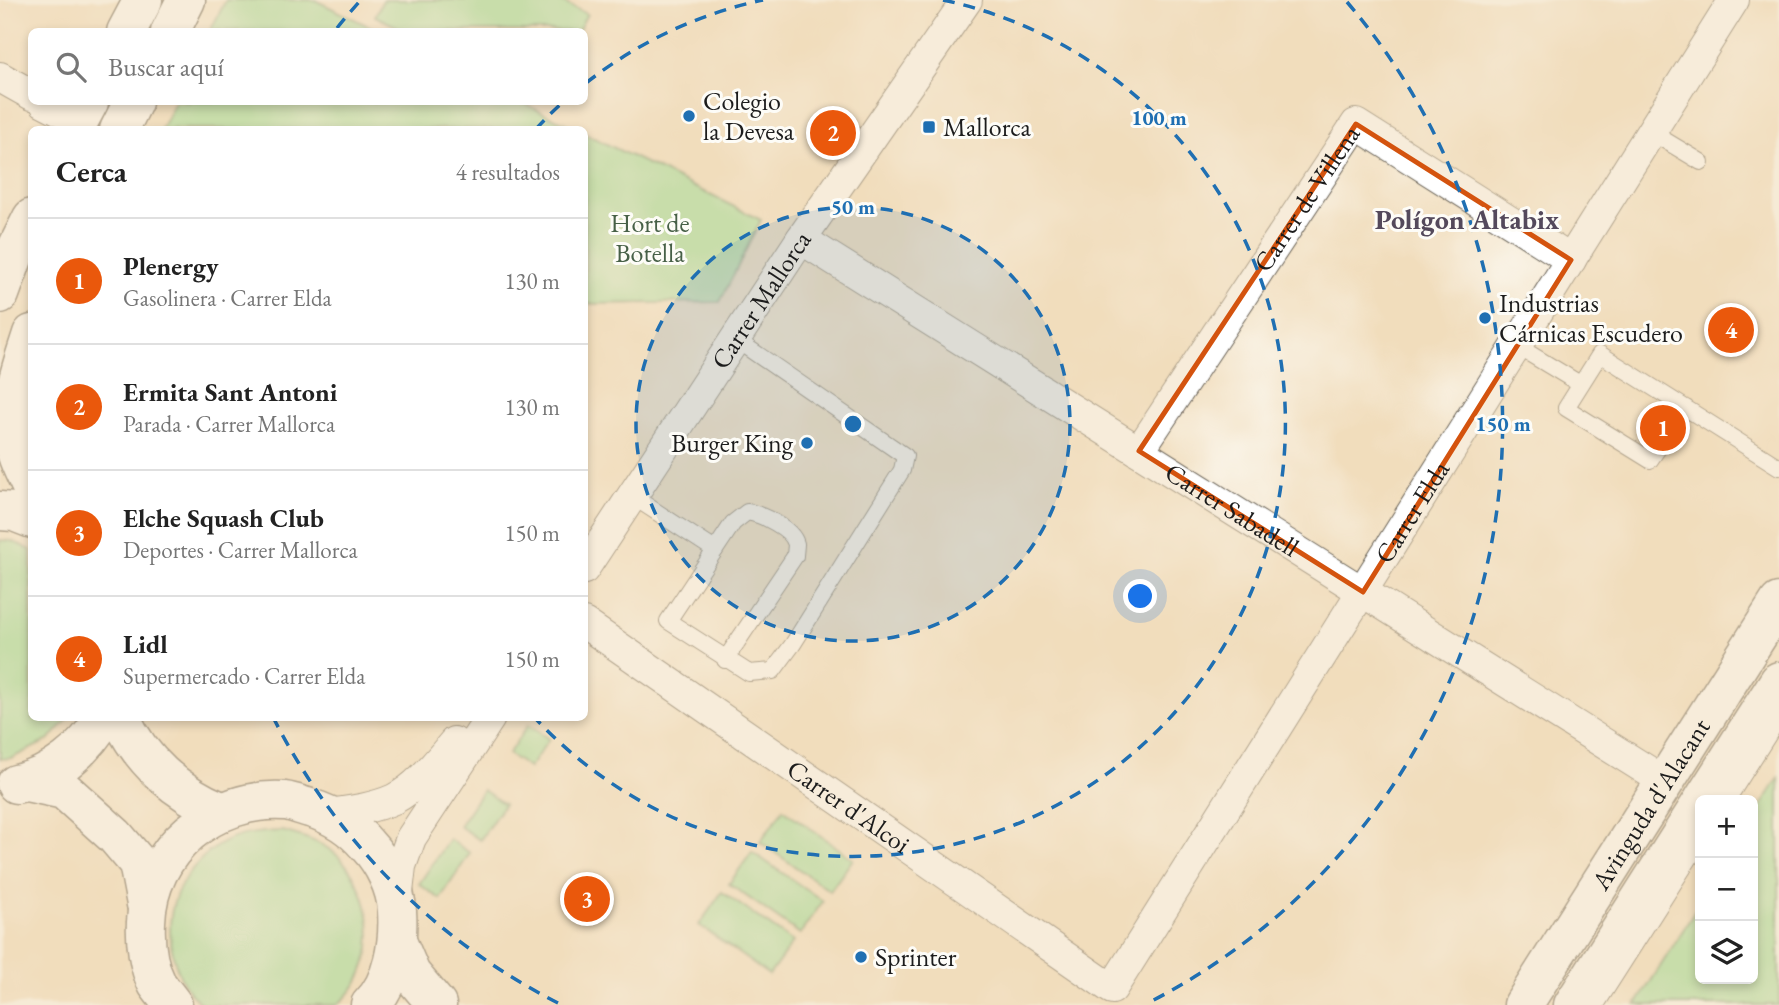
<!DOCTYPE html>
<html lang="es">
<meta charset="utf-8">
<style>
body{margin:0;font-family:"EB Garamond",serif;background:#f2f2f2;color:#222}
.controls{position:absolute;right:21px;bottom:21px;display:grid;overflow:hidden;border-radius:10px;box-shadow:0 4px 10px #0003}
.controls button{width:63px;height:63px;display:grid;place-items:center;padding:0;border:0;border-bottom:2px solid #e0e0e0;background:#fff;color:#222;font:35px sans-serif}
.you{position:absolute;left:1141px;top:597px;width:24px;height:24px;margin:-18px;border:5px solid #fff;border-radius:50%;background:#1a73e8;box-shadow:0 0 0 10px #1a73e833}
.badge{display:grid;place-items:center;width:46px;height:46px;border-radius:50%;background:#ea580c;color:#fff;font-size:23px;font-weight:700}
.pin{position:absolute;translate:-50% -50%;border:4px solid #fff;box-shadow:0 2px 7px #0006}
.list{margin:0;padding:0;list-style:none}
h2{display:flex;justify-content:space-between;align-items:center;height:91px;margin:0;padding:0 28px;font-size:30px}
h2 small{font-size:23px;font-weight:400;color:#767676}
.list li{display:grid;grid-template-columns:46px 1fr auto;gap:21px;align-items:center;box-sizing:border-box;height:126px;padding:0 28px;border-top:2px solid #e0e0e0}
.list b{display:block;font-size:26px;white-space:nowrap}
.list p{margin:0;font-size:23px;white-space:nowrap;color:#767676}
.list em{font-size:23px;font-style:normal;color:#767676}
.icon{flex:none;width:38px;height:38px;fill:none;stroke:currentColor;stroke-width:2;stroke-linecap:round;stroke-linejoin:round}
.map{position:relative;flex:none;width:1779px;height:1005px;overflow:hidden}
.search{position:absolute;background:#fff;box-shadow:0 4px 10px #0003;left:28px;top:28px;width:560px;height:77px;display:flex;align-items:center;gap:18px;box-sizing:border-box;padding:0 24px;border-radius:10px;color:#767676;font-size:26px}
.panel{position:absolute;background:#fff;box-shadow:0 4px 10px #0003;left:28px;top:126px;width:560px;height:595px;border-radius:10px}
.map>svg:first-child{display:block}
</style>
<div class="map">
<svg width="1779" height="1005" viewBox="0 0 1779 1005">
<rect width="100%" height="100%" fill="#fdfcf7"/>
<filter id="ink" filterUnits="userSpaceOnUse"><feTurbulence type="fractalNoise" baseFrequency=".0143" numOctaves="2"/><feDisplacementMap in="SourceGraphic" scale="14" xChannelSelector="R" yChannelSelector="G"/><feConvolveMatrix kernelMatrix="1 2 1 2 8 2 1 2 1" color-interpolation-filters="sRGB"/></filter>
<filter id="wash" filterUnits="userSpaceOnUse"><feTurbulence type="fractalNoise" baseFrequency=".00686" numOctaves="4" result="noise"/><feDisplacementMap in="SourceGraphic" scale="28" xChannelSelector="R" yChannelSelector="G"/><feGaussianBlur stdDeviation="1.57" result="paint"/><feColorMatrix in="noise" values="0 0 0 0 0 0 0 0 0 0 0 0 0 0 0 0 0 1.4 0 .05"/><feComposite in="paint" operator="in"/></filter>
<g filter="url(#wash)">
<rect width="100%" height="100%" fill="#f1ddbc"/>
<g fill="#98dd96" stroke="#5a7c59" stroke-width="2">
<path d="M226,0H315L379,31H210Z"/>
<path d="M383,0H558L587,14L578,31H406L375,16Z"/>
<path d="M175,102H521L577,129H161Z"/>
<path d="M584,133L761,220L720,302L585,304Z"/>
<path d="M0,540L12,541L31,550L32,718H69L49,740L12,758L0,759Z"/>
<path d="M528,725L549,739L529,768L508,754Z"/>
<path d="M1779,778V1005H1636L1700,903V979H1753V819Z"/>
<path d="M483,790L504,804L480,840L459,826Z"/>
<path d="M783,809L853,859L830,891L760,842Z"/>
<path d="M283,831C304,837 326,843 341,859C377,899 383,970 337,1005H203C174,984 164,935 174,902C180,881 198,859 216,847C236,833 259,832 283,831Z"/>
<path d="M449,839L470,853L440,899L419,884Z"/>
<path d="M752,852L823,901L800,934L729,884Z"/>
<path d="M722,892L793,942L769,975L699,925Z"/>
</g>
</g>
<g filter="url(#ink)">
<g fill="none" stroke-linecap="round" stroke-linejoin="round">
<defs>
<g id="service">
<path d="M1651,132L1701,162"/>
<path d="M1517,346L1580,384"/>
<path d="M1686,408L1650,460L1566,408L1600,354L1779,467"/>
<path d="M632,496L715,550"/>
<path d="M725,660L795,556C795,554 796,546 796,544C792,528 761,514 747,512L733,523L668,621L749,673L773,671L793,644L902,470L905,456L735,339"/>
<path d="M1727,800L1779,718"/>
<path d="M1596,1005L1700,842"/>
</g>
<g id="minor">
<path d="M0,77L32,95"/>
<path d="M44,102L79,120"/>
<path id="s1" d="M801,239L1664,781"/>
<path id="s2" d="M1139,451L1356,124L1571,260"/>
<path id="s3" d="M584,569L801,239L967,0"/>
<path id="s4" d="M584,623L1112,989L1734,0"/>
<path d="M329,814C350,811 374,808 394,799C418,787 437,762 454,742"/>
<path d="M397,901L401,866L411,838L490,718"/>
</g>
<g id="secondary">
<path d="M1703,800L1779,681"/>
<path id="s5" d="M1523,1005L1779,602"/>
<path d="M1573,1005L1700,805"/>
</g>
<g id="primary">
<path d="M126,32L143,0"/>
<path d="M170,32L186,0"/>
<path d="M74,130L89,102"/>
<path d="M119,130L133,102"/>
<path d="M0,294L16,250L32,218"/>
<path d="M32,334C22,365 10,398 12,432C13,451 24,472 32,489"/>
<path d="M0,511L14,512L32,519"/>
<path d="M121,718C141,761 177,793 221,811"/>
<path d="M26,782L64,790L115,836L138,863L146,904"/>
<path d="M16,784C52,777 86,750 103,718"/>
<path d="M397,941L411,974L437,1005"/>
<path d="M173,1005C168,998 162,991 157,984C148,966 145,942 146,922C148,850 214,796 285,801C293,802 302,806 310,808C333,815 352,827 367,845C383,862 396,888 397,911C399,942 393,983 370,1005"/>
</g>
</defs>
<use href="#service" stroke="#676054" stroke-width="18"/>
<use href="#minor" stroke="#676054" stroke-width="32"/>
<use href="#secondary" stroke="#676054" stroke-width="41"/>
<use href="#primary" stroke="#676054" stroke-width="41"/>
<use href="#service" stroke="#fff" stroke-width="16"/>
<use href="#minor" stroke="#fff" stroke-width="30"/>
<use href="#secondary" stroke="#fff" stroke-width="38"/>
<use href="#primary" stroke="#fff" stroke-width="38"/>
</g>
</g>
<path d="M0 0H1779V1005H0ZM1356,124L1571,260L1363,592L1139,451Z" fill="#f1ddbc" fill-opacity=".55" fill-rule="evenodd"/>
<path fill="none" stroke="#d4530e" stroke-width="5" stroke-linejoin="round" d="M1356,124L1571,260L1363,592L1139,451Z"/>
<circle cx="853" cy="424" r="217" fill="#1f6fb2" fill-opacity=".12"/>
<g fill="none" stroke="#1f6fb2" stroke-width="3.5" stroke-dasharray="12 9">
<circle cx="853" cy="424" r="217"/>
<path d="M536 129A433 433 0 0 1 563 102M586 83A433 433 0 0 1 763 0M943 0A433 433 0 1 1 536 719"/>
<path d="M558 1003A650 650 0 0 1 274 719M337 28A650 650 0 0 1 359 2M1347 2A650 650 0 0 1 1148 1003"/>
</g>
<g fill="#1f6fb2" stroke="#fdfcf7" stroke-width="2.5">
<circle cx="689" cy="116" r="7"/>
<rect x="922" y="120" width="14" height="14" rx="3.5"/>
<circle cx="1485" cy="318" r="7"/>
<circle cx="807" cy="443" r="7"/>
<circle cx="861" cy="957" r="7"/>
</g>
<g text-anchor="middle" stroke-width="6" stroke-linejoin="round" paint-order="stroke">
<g font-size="26" fill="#1c1c1c" stroke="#fdfcf7" text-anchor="start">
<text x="703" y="110">Colegio<tspan x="703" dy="30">la Devesa</tspan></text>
<text x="943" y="136">Mallorca</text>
<text x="1499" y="312">Industrias<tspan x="1499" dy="30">Cárnicas Escudero</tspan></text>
<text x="793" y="452" text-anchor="end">Burger King</text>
<text x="875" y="966">Sprinter</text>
</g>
<g font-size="26" fill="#1c1c1c" stroke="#fdfcf7">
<text dy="9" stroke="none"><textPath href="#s2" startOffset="303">Carrer de Villena</textPath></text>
<text dy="9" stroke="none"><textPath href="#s3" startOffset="322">Carrer Mallorca</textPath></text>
<text dy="9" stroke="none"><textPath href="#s1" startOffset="509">Carrer Sabadell</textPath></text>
<text dy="9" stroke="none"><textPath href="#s4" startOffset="1206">Carrer Elda</textPath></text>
<text dy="9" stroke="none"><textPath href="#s5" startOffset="238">Avinguda d'Alacant</textPath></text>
<text dy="9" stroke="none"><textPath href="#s4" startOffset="322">Carrer d'Alcoi</textPath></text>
</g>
<g font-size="26" fill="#476047" stroke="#fdfcf7">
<text x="650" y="232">Hort de<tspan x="650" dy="30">Botella</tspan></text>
</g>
<g font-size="28" font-weight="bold" fill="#54495b" stroke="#fdfcf7">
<text x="1467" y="229">Polígon Altabix</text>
</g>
</g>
<circle cx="853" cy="424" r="10" fill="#1f6fb2" stroke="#fdfcf7" stroke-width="3.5"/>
<g font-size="21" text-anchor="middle" font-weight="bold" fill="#1f6fb2" stroke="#fdfcf7" stroke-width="6" stroke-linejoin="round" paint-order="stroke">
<text x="1159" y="125">100 m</text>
<text x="853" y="214">50 m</text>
<text x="1503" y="431">150 m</text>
</g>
</svg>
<div class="controls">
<button>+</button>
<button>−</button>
<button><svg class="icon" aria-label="layers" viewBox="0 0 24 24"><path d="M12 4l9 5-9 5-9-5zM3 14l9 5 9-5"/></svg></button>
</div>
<div class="you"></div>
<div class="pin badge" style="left:1663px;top:428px">1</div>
<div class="pin badge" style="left:833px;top:133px">2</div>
<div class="pin badge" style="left:587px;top:899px">3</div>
<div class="pin badge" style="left:1731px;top:330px">4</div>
<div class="search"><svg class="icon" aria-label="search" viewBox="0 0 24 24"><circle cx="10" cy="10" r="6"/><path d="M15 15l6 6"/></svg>Buscar aquí</div>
<section class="panel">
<h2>Cerca<small>4 resultados</small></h2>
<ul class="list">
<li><span class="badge">1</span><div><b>Plenergy</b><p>Gasolinera · Carrer Elda</p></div><em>130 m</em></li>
<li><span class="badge">2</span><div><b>Ermita Sant Antoni</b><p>Parada · Carrer Mallorca</p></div><em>130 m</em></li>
<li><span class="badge">3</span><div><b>Elche Squash Club</b><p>Deportes · Carrer Mallorca</p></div><em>150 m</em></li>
<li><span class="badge">4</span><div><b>Lidl</b><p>Supermercado · Carrer Elda</p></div><em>150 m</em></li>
</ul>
</section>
</div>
